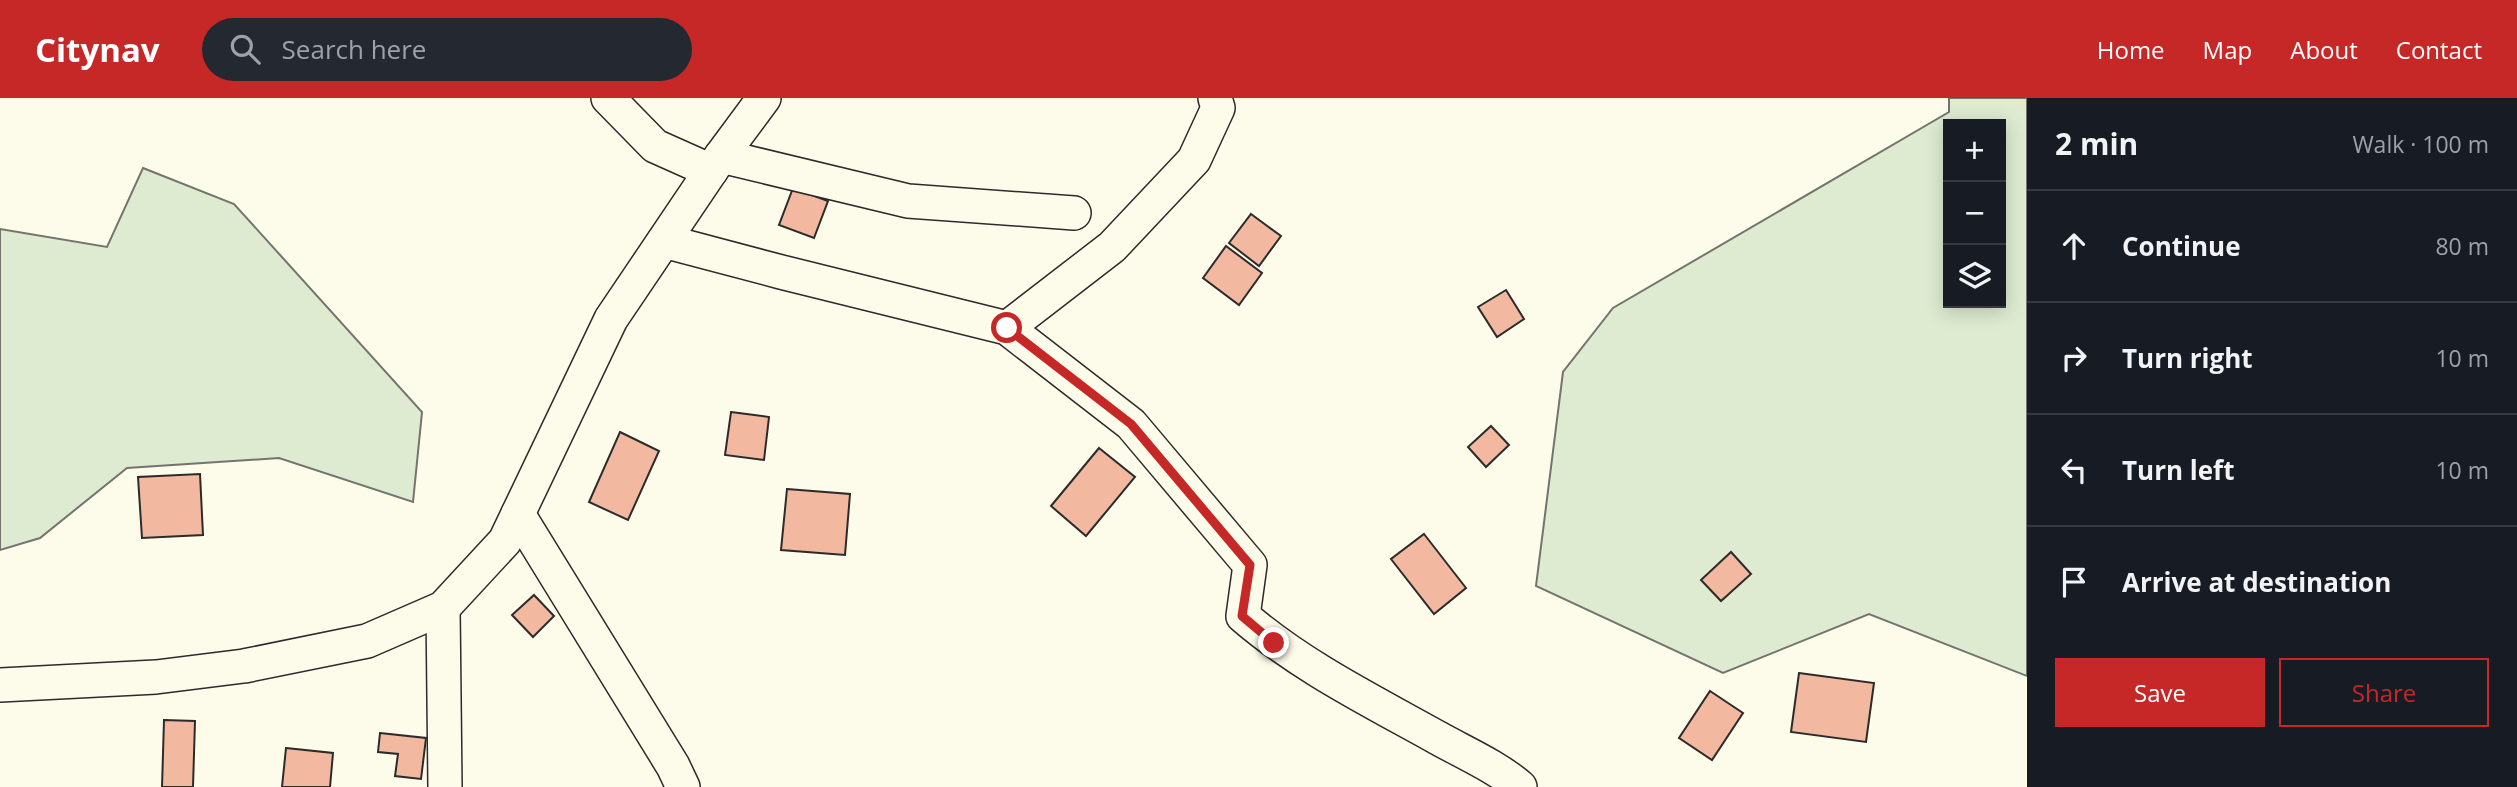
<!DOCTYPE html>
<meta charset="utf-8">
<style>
body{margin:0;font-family:"Open Sans",sans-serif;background:#242831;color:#f1f3f6}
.controls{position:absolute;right:21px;top:21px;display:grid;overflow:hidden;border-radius:0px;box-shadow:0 4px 18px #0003}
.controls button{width:63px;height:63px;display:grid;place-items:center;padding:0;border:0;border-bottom:2px solid #363941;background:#171b24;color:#f1f3f6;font:35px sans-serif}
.stop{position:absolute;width:21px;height:21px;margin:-16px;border:5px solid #c62828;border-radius:50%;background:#fff}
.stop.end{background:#c62828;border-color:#fff;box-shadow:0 2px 7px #0008}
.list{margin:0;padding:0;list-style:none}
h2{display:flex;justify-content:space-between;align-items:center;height:91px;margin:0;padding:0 28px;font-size:30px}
h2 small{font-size:23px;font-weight:400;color:#9ea1a6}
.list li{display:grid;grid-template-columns:46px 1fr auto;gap:21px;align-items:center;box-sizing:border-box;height:112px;padding:0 28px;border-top:2px solid #363941}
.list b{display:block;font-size:26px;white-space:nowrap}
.list em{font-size:23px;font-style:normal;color:#9ea1a6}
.actions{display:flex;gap:14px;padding:21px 28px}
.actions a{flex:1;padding:16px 0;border:2px solid #c62828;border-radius:0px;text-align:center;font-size:24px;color:#c62828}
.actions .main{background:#c62828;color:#fff}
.icon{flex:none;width:38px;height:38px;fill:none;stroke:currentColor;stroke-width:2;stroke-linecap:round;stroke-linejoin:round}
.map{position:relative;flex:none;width:2027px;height:689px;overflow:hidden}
header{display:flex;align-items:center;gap:42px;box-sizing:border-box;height:98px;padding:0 35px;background:#c62828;color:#fff}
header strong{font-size:33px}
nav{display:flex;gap:38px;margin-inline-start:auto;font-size:24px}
.search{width:490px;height:63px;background:#242831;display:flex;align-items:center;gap:18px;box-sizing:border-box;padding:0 24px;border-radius:38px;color:#9ea1a6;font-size:26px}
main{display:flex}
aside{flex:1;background:#171b24}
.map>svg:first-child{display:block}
</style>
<header>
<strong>Citynav</strong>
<div class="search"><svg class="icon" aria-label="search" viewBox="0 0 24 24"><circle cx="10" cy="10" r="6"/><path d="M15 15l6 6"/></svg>Search here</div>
<nav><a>Home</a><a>Map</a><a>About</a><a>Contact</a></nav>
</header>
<main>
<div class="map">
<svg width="2027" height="689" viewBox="0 0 2027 689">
<rect width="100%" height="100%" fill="#fdfbea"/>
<g fill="#deebd1" stroke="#74746e" stroke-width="2" fill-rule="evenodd">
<path d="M1949,0H2027V578L1869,516L1723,575L1536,488L1563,274L1613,210L1949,14ZM1948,26H2001V205H1948Z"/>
<path d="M143,70L234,106L422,314L413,404L279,360L127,370L40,440L0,452V131L107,149Z"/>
</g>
<g fill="#f2b8a0" stroke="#2b2b2b" stroke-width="2">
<path d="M793,90L828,103L814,140L779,127Z"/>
<path d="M1251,116L1281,138L1259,168L1229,145Z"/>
<path d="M1226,148L1262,175L1239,207L1203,180Z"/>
<path d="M1506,192L1524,221L1497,239L1478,209Z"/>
<path d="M731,314L769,319L764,362L725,357Z"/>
<path d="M1491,328L1509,347L1486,369L1468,349Z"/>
<path d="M620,334L659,353L628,422L589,404Z"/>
<path d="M1099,350L1135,379L1086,438L1051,408Z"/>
<path d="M200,376L203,437L142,440L138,379Z"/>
<path d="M787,391L850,396L845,457L781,452Z"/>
<path d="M1424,436L1466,490L1434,516L1391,461Z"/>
<path d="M1731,454L1751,476L1721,503L1701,482Z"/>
<path d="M534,497L554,518L533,539L512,517Z"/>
<path d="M1799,575L1874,585L1866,644L1791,634Z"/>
<path d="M1710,593L1743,615L1712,662L1679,640Z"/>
<path d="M164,622L195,623L193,689H162Z"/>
<path d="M380,635L426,640L421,681L395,678L398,656L378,654Z"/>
<path d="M286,650L333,655L330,689H282Z"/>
</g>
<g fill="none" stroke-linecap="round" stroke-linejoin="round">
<defs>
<g id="minor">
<path d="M608,0L655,48L711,73"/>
<path d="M721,58L908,103L1074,115"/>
<path d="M664,143L781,174L1007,230L1131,326L1250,467L1243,518C1301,568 1370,602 1438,640C1465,655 1497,669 1520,689"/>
<path d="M1007,230L1112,149L1194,62L1218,10L1215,0"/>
<path d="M518,416L673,668L683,689"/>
<path d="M443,510L445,689"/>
<path d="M0,587L156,579L244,568L367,543L443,510L505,443L611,221L721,58L764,0"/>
</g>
</defs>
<use href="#minor" stroke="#2b2b2b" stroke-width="36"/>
<use href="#minor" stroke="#fdfbea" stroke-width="33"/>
</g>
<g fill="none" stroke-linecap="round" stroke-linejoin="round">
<path stroke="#c62828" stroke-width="9" d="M1007,230L1131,326L1250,467L1242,518L1274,545"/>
</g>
</svg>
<div class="controls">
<button>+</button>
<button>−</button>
<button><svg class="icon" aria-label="layers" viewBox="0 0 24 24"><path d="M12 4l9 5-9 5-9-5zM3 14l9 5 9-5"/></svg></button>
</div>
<div class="stop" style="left:1007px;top:230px"></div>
<div class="stop end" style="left:1274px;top:545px"></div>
</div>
<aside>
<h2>2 min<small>Walk · 100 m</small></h2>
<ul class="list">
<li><svg class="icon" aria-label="ahead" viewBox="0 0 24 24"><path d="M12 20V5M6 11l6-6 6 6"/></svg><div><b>Continue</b></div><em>80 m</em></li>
<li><svg class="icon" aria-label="right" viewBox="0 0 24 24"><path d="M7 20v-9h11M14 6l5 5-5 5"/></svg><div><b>Turn right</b></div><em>10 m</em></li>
<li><svg class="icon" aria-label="left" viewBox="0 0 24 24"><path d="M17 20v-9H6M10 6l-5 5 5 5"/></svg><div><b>Turn left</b></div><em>10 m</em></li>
<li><svg class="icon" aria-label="arrive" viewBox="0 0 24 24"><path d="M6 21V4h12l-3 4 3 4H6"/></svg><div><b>Arrive at destination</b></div></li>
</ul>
<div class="actions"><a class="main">Save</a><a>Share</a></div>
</aside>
</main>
